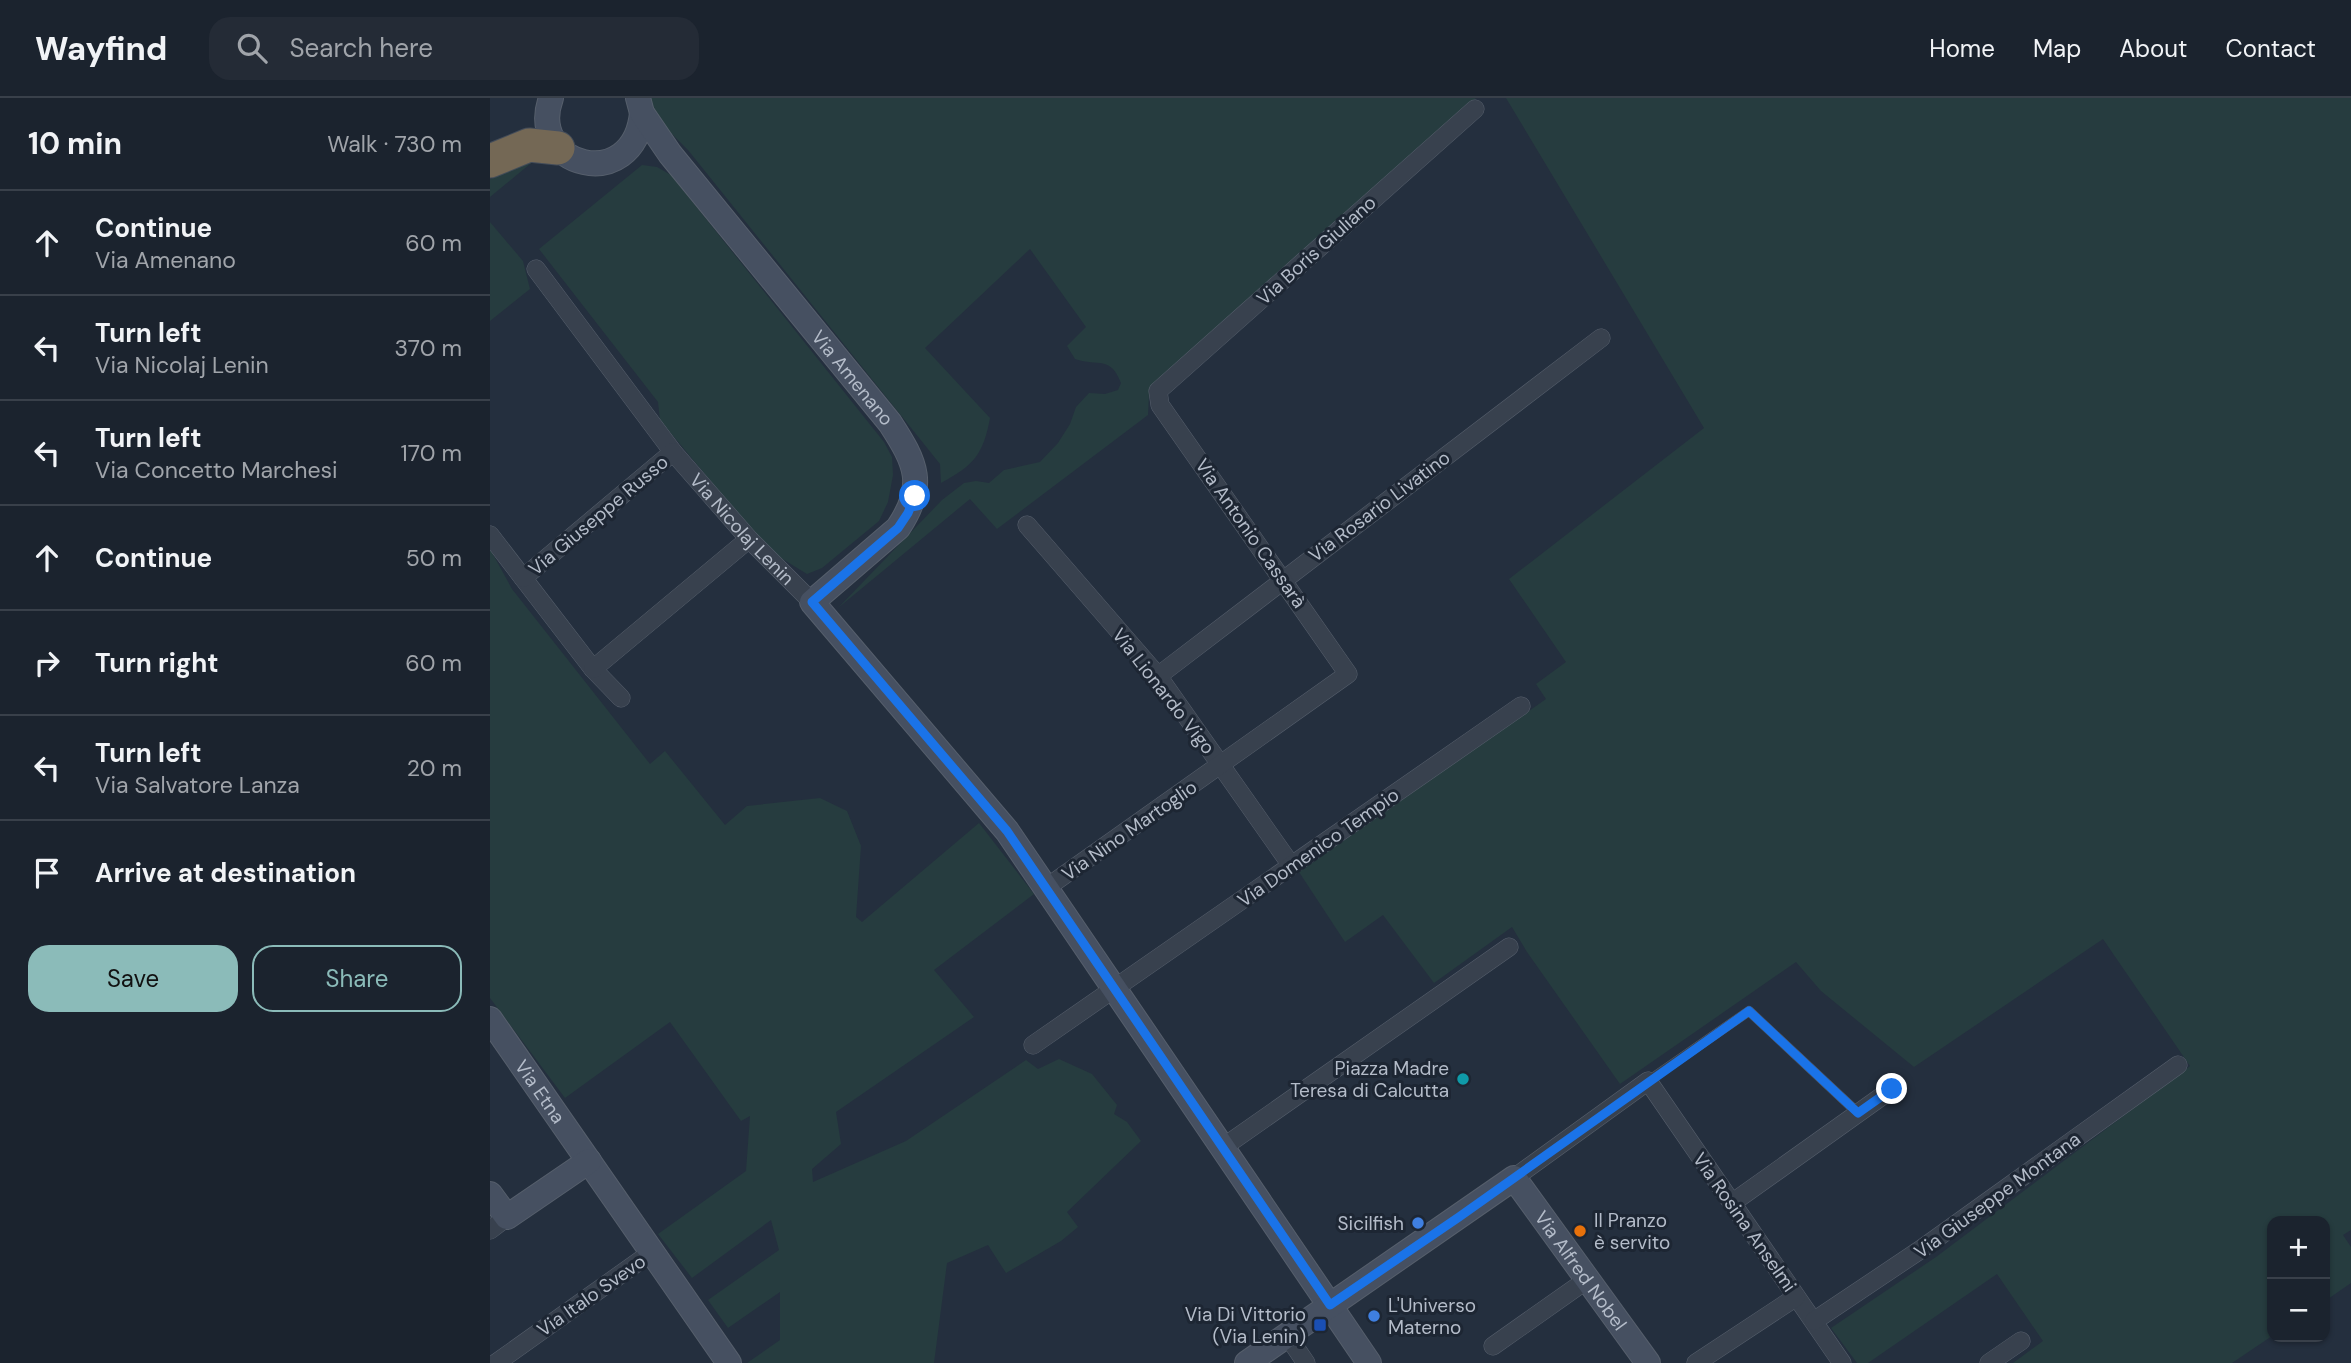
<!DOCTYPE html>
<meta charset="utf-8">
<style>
body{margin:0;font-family:"DM Sans",sans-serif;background:#242b36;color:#f1f3f6}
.controls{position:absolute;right:21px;bottom:21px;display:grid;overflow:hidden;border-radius:14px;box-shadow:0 2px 5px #0004}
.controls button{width:63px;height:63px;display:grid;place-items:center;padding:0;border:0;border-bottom:2px solid #39404a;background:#1b232e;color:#f1f3f6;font:35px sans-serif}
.stop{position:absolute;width:21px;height:21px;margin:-16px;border:5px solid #1a73e8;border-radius:50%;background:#fff}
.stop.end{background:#1a73e8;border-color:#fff;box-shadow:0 2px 7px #0008}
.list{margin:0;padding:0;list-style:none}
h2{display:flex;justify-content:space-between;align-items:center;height:91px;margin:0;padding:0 28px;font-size:30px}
h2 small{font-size:23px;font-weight:400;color:#a0a4aa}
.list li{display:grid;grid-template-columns:46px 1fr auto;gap:21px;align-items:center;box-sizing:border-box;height:105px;padding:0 28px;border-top:2px solid #39404a}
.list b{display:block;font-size:26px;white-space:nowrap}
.list p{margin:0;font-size:23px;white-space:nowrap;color:#a0a4aa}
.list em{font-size:23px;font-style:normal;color:#a0a4aa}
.actions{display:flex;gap:14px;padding:21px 28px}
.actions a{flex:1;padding:16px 0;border:2px solid #8bbbb9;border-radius:21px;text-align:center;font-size:24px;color:#8bbbb9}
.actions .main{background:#8bbbb9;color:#111}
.icon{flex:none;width:38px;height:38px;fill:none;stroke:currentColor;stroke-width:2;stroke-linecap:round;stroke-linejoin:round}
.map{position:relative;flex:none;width:1861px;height:1265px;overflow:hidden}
header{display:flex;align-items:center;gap:42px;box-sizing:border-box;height:98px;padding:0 35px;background:#1b232e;border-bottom:2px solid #39404a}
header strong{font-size:33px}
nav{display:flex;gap:38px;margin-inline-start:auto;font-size:24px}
.search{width:490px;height:63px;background:#242b36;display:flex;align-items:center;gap:18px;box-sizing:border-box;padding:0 24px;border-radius:21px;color:#a0a4aa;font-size:26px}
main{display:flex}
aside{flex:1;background:#1b232e}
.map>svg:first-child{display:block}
</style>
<header>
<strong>Wayfind</strong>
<div class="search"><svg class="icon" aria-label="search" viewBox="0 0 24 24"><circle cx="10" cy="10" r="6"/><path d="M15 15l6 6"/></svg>Search here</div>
<nav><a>Home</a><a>Map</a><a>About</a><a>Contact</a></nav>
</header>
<main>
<aside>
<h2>10 min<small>Walk · 730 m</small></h2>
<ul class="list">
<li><svg class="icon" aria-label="ahead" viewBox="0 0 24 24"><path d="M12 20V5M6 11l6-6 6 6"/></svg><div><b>Continue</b><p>Via Amenano</p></div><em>60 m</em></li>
<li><svg class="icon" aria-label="left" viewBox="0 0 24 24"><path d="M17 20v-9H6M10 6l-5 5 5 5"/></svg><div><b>Turn left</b><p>Via Nicolaj Lenin</p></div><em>370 m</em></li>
<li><svg class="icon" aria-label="left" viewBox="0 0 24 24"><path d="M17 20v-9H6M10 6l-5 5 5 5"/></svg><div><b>Turn left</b><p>Via Concetto Marchesi</p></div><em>170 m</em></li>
<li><svg class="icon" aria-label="ahead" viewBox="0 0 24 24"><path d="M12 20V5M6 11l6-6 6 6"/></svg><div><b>Continue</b></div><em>50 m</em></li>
<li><svg class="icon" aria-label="right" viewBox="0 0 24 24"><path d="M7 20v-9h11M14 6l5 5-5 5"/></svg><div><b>Turn right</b></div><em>60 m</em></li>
<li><svg class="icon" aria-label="left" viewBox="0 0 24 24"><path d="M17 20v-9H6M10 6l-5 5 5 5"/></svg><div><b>Turn left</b><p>Via Salvatore Lanza</p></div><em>20 m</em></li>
<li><svg class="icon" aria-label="arrive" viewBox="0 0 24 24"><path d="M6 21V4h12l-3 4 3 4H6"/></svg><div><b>Arrive at destination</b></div></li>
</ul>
<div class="actions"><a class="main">Save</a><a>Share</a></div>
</aside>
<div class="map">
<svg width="1861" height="1265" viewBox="0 0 1861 1265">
<rect width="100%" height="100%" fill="#242f3e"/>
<g fill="#263c3f">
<path d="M158,0H986L659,295L658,317L507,431L480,401L348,510L452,402L474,385L486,383L499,385L514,372L550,364L568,345L580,326L586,309L599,295L615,296L628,292L631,285C620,257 609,269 585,261L577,248L596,229L540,151L435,250L500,320C493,357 484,367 451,385L450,366L198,52L177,31Z"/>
<path d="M1016,0H1861V1132L1853,1137L1861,1149V1185L1835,1203V1123H1782V1238L1742,1265H1523L1553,1243L1507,1176L1378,1265H1367L1341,1230L1446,1159L1700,968L1613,841L1424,969L1331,893L1306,864L1130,986L1037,854L1022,829L944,885L893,817L855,844L809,774L1056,601L1046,586L1076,564L1019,481L1214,330Z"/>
<path d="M46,61L0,99V81Z"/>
<path d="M152,67L167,69L181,77L394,344L402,359L403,377L398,404L389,423L332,470L317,476L278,452L170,322L168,304L49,151Z"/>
<path d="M0,124L33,163L40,191L0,223Z"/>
<path d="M0,451L22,491L160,666L175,653L235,727L257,708L330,700L357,713L371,748L366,819L372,824L489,725L544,796L444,872L484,919L346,1014L351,1046L322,1071L323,1084L416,1043L536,962L548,971L569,961L602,976L627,1007L624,1016L637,1024L651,1043L577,1114L588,1129L571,1143L516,1175L498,1147L457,1165L444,1265H257L290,1242V1194L238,1230L218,1202L289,1152L281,1122L202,1180L168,1136L256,1073L260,1018L251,1023L180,924L75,1000L0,900Z"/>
</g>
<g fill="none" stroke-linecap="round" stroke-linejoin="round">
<defs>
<path id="lane" d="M1158,983L1259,913L1368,1015"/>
<g id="street">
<path id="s1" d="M46,171L183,354L259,441L322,504"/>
<path d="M537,427L668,578L801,767"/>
<path d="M0,437L103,571L131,600"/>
<path d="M33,480L183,354"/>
<path d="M103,571L259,441"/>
<path d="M668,578L1111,240"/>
<path d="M556,790L858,576L670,307L668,293L985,11"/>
<path d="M543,947L1031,608"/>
<path d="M732,1050L1019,849"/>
<path d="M1024,1080L1158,983L1352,1265"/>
<path d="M1242,1105L1402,991"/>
<path d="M0,1132L17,1119"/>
<path d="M1324,1223L1430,1152L1688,967"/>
<path d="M797,1237L816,1265"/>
<path d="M1003,1248L1098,1181"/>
<path d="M6,1265L162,1154"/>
<path d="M1206,1265L1306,1199"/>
<path d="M1499,1265L1531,1243"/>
</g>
<g id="secondary">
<path d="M61,0C36,69 144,97 152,15"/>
<path id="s2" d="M148,0L152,15L180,56L400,325C426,365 437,387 408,430L322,504L517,733L879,1265"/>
<path id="s3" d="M0,921L239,1265"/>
<path d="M0,1096L17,1119L99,1063"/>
<path id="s4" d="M757,1265L1024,1080L1158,1265"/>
</g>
<path id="highway" d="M0,63L39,47L68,50"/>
</defs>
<use href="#lane" stroke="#565f6c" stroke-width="10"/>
<use href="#street" stroke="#565f6c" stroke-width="19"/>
<use href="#secondary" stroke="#565f6c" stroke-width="26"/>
<use href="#highway" stroke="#434c59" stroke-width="35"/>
<use href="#lane" stroke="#38414e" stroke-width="9"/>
<use href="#street" stroke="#38414e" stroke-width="18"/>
<use href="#secondary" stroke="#465061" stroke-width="24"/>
<use href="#highway" stroke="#746855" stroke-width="33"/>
</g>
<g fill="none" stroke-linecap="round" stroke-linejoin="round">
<path stroke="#1a73e8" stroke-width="9" d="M425,398L418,415L408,430L322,504L517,733L840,1207L969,1119L1259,913L1368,1015L1402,991"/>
</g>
<circle fill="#0f9aa8" stroke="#1d2633" stroke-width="2.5" cx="973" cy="981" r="7"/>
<g fill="#3f7fe0" stroke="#1d2633" stroke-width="2.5">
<circle cx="928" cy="1125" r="7"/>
<circle cx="884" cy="1218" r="7"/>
</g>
<circle fill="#e8710a" stroke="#1d2633" stroke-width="2.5" cx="1090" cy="1133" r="7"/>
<rect fill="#1a4fb4" stroke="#1d2633" stroke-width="2.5" x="823" y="1220" width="14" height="14" rx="3.5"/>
<g text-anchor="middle" stroke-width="6" stroke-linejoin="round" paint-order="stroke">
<g font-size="19" fill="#b4bcc9" stroke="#1d2633">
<text transform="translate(826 152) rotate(-42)" y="7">Via Boris Giuliano</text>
<text dy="7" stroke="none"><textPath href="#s2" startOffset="354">Via Amenano</textPath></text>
<text transform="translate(889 408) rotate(-37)" y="7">Via Rosario Livatino</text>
<text transform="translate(108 417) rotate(-40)" y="7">Via Giuseppe Russo</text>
<text dy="7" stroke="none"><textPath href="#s1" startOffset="332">Via Nicolaj Lenin</textPath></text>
<text transform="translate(761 435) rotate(55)" y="7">Via Antonio Cassarà</text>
<text transform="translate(674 593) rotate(52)" y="7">Via Lionardo Vigo</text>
<text transform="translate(639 732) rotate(-35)" y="7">Via Nino Martoglio</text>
<text transform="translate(828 749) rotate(-35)" y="7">Via Domenico Tempio</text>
<text dy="7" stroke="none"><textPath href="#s3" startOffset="88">Via Etna</textPath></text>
<text transform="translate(1507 1097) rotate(-36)" y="7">Via Giuseppe Montana</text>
<text transform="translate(1255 1124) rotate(55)" y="7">Via Rosina Anselmi</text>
<text dy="7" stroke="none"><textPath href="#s4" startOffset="439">Via Alfred Nobel</textPath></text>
<text transform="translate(101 1197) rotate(-35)" y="7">Via Italo Svevo</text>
</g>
<g font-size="19" fill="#b4bcc9" stroke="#1d2633" text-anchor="end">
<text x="959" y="977">Piazza Madre<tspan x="959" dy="22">Teresa di Calcutta</tspan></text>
<text x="1104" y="1129" text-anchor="start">Il Pranzo<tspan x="1104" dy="22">è servito</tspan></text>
<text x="914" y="1132">Sicilfish</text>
<text x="898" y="1214" text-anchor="start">L'Universo<tspan x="898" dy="22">Materno</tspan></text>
<text x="816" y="1223">Via Di Vittorio<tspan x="816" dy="22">(Via Lenin)</tspan></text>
</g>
</g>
</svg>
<div class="controls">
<button>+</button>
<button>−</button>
</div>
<div class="stop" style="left:425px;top:398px"></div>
<div class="stop end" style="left:1402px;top:991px"></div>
</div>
</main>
